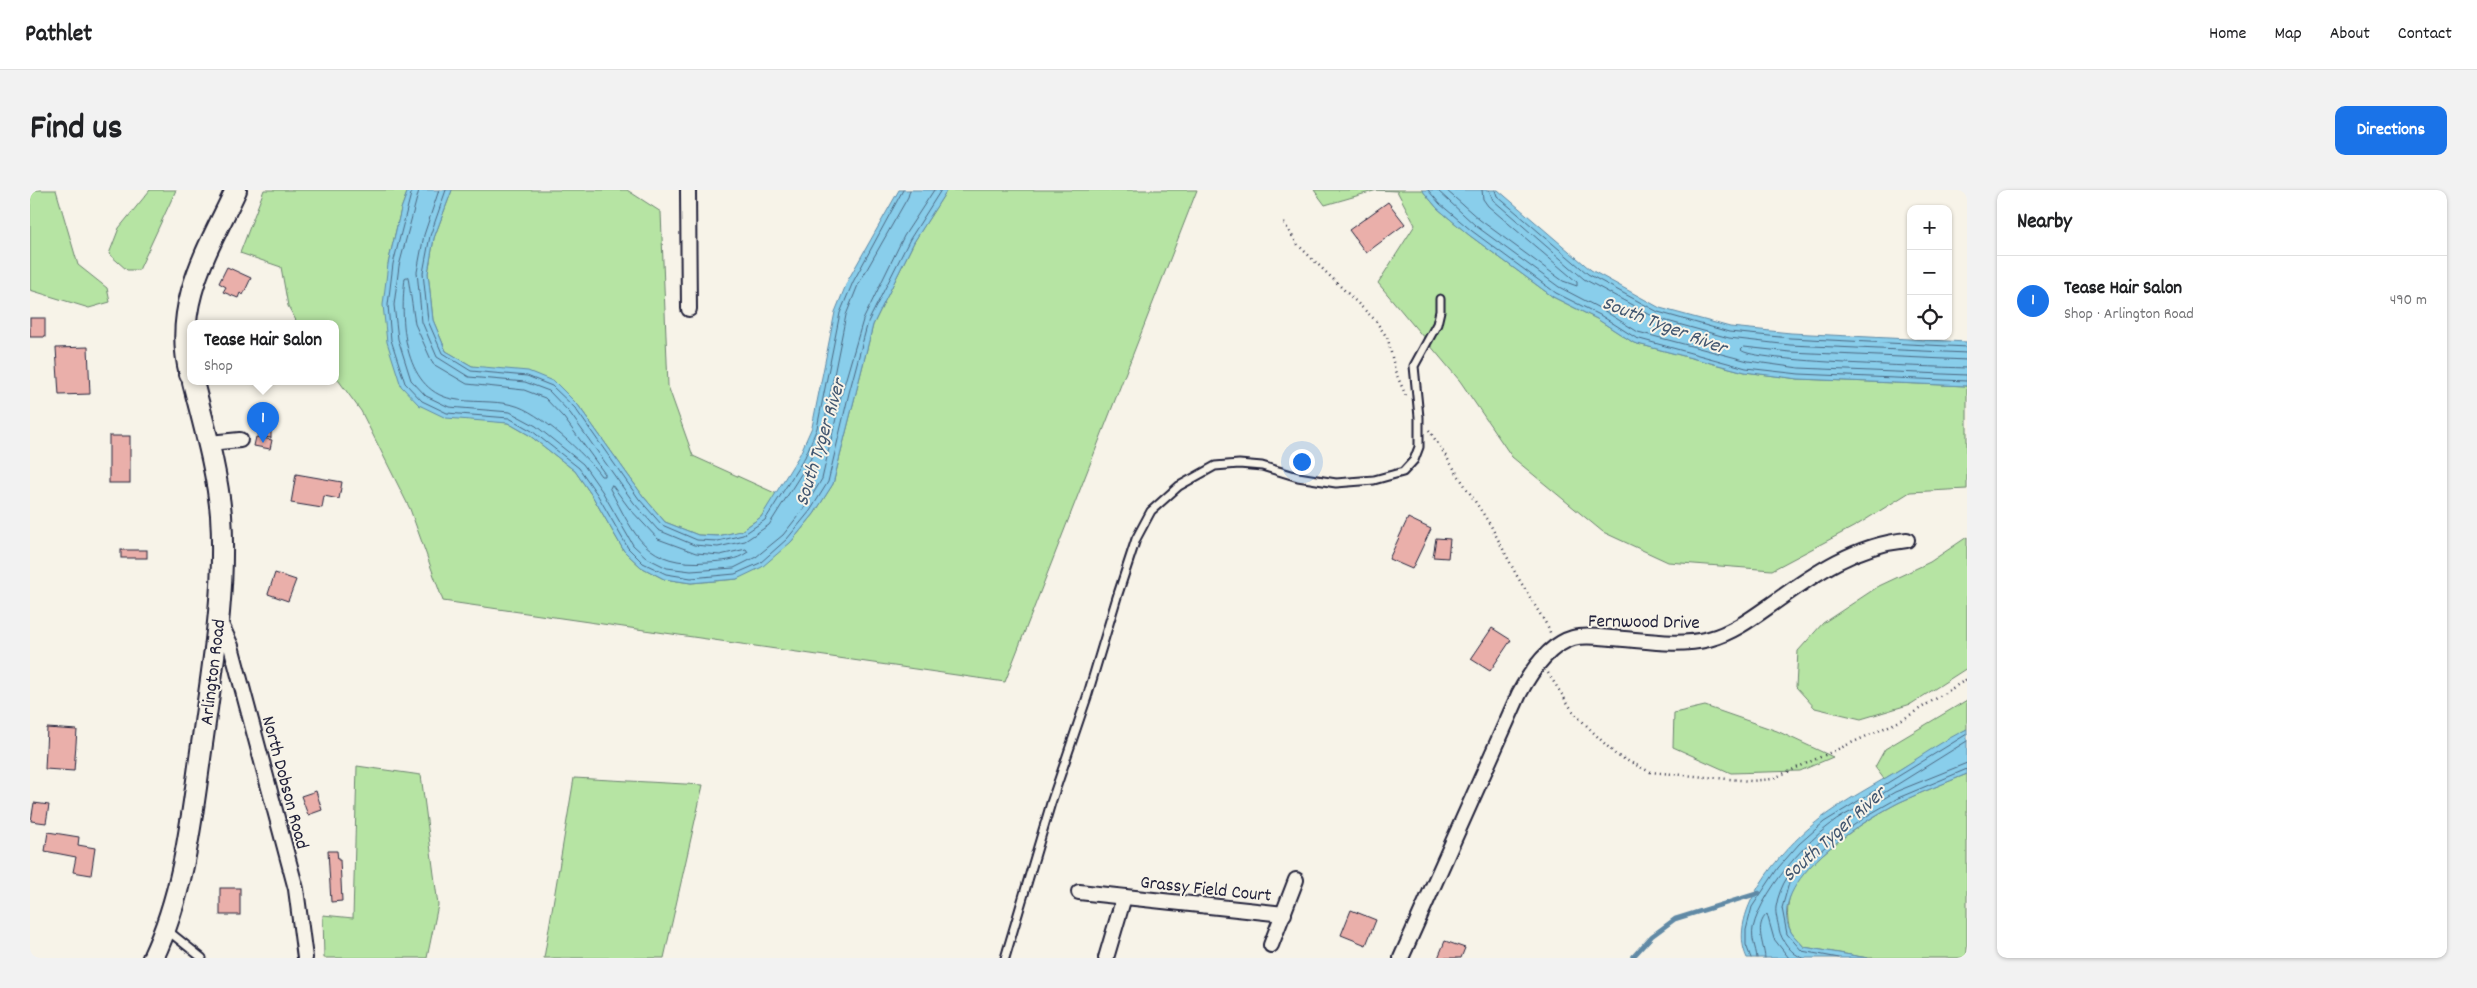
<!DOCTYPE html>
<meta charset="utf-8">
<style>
body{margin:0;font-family:Dekko,sans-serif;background:#f2f2f2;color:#202124}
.controls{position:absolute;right:15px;top:15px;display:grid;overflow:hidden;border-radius:10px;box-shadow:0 1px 4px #0004}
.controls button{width:45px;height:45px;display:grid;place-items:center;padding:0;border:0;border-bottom:1px solid #e0e0e0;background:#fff;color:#202124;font:25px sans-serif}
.you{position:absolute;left:1271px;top:271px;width:18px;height:18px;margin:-12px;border:4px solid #fff;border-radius:50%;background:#1a73e8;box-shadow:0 0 0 8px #1a73e833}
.badge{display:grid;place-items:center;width:32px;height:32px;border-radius:50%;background:#1a73e8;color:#fff;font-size:16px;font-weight:700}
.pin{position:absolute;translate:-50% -41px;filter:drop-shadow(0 1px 2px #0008)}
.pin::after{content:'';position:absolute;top:26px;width:18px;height:15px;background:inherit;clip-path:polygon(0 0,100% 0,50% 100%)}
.popup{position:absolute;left:157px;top:130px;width:152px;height:65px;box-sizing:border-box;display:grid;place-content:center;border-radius:10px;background:#fff;filter:drop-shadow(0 1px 4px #0005);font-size:16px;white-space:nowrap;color:#757577}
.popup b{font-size:19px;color:#202124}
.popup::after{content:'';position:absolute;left:50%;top:100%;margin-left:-10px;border:10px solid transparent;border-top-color:#fff}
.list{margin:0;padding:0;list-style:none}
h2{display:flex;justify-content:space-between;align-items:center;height:65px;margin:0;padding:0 20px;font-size:21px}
h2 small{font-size:16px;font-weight:400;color:#757577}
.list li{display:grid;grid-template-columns:32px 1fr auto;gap:15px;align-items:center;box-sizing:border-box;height:90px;padding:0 20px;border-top:1px solid #e0e0e0}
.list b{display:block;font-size:19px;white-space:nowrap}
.list p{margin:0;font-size:16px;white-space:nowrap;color:#757577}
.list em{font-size:16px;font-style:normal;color:#757577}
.icon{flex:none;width:28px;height:28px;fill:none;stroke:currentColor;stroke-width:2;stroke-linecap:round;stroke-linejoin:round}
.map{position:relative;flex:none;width:1937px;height:768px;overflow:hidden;border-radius:10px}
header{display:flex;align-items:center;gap:30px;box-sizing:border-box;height:70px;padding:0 25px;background:#fff;border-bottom:1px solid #e0e0e0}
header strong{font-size:24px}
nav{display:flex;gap:28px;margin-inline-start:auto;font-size:18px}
.intro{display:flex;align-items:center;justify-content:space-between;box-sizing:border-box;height:120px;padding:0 30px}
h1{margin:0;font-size:35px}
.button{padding:12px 22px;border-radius:10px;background:#1a73e8;color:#fff;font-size:18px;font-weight:700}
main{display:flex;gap:30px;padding:0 30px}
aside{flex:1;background:#fff;border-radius:10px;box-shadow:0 1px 4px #0004}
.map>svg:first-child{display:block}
</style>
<header>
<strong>Pathlet</strong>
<nav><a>Home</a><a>Map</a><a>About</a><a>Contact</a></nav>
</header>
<div class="intro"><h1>Find us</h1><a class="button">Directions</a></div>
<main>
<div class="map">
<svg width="1937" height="768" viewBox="0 0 1937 768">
<rect width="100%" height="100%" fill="#f7f3e8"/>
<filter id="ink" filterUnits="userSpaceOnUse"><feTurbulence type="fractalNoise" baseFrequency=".02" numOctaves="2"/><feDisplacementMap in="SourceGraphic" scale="10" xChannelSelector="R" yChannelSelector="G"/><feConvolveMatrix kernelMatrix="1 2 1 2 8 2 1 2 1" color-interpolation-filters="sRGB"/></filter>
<g filter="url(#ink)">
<g fill="#b6e4a3" stroke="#6c836f">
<path d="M0,0H26L48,75L77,98L80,112L59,118L0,100Z"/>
<path d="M120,0H146L109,80H97L79,64L89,38Z"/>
<path d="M234,0H378L371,19L358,74L449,229L478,233L499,245L545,281L563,307L594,361L611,377L634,389L661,393L707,389L761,352L784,324L803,294L843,135L884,52L917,0H1167L975,492L413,411L380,319L331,221L306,187V134H268L258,116L251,77L210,63Z"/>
<path d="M422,0H597L631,22L638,196L663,266L747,304L731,327L711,341L688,346L668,345L635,332L613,306L548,215L525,192L442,176L416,161L403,130L398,83L404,48Z"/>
<path d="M1284,0H1392L1407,18L1439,45L1523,107L1567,129L1604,153L1715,182L1768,189L1937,196V299L1880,302L1827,335L1742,380L1638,372L1573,342L1482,267L1430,191L1348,93L1385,35L1367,1L1347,0L1295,15Z"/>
<path d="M1937,347V478L1881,514L1831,529L1785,518L1766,497L1768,461L1793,433L1849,396L1900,372Z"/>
<path d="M1937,510V539L1854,589L1845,577L1855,559Z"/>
<path d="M1675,516L1747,541L1803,567L1770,581L1701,583L1643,557L1644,523Z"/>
<path d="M327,576L391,585L408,715L397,768H294L293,725L323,728Z"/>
<path d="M1937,584V768H1838L1774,757C1770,752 1764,747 1761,742C1755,730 1757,706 1765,694C1788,662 1835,630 1870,612C1892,602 1915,593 1937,584Z"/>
<path d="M544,588L673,595L634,768H514Z"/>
</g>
<g fill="#89ceeb" stroke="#6089a5">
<path d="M378,0H422L404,48L398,83L403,130L416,161L442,176L498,181L525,192L548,215L613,306L635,332L668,345L688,346L711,341L731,327L770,264L782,237L805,122L818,90L869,0H917L884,52L843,135L803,294L784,324L761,352L732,377L707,389L661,393L634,389L611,377L594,361L563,307L545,281L499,245L478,233L416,228L389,215L371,196L357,152L353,115L358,74L371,19Z"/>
<path d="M1392,0H1468L1561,80L1630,118L1700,137L1761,143L1937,152V196L1768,189L1715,182L1604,153L1567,129L1523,107L1439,45L1407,18Z"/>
<path d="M1937,539V584C1915,593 1892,602 1870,612C1834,630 1734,692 1761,742C1764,747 1770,752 1774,757L1838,768H1717C1695,721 1755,656 1790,629C1815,610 1845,595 1872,578C1893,565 1914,550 1937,539Z"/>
</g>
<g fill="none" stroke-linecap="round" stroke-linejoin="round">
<g stroke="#4b6781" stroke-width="1">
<path d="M382,0L363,74L358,115L361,150L375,193L392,211L417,223L479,228L502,241L549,278L567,304L598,358L613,373L636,384L661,388L705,384L730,373L757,349L780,321L798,292L819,203L838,132L880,49L911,0"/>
<path d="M389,0L369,76L364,115L368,149L381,190L396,206L419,217L480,222L506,236L553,274L572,301L603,355L617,368L637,378L661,381L704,378L726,367L753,345L775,317L792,289L812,202L833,130L874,46L904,0"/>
<path d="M409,0L394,45L387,82L392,132L407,167L439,187L495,192L519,201L540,223L604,313L628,340L664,355L688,357L715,351L739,335L780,270L793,240L816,125L828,95L878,7L880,0"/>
<path d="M416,0L400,46L393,83L398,131L412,163L441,181L497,186L522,196L545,218L609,309L632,335L667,350L688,351L713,345L735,330L775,267L787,238L810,123L823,92L873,0"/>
<path d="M1398,0L1410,14L1442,41L1526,103L1570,125L1606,148L1716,178L1769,184L1937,191"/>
<path d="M1407,0L1446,36L1529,97L1573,120L1608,142L1718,171L1769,178L1937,185"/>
<path d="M1416,0L1450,30L1533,91L1547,96V92L1458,16L1453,9L1452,0"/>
<path d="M1459,0L1463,10L1554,89L1626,128L1699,148L1760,155L1937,163"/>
<path d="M1465,0L1467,6L1558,84L1628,122L1699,142L1760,148L1937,157"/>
<path d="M378,87L385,134L403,174L437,194L494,200L515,208L534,228L575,284V286H571C556,265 509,221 483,215C463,210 441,213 422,209C372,199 370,127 375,88Z"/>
<path d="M1937,170L1760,162L1714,157L1711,160C1721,172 1909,177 1937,178"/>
<path d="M784,282L785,287L775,304L771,305L770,301L781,283Z"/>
<path d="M582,295L599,318L628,349L666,363L690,365L716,359L718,362C705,371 693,371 678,372C616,377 605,346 580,299Z"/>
<path d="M1937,551L1844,609L1843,612L1846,613L1865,602L1937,573"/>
<path d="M1721,768L1716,755V740L1722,717L1748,678L1769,654L1794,632L1937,544"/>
<path d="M1727,768C1726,757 1721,750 1723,738C1732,698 1791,630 1830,618L1831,622C1797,646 1753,673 1746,717C1745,724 1748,732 1749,739C1751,750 1762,765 1773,768"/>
<path d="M1735,768C1734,754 1724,736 1737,724L1744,749L1759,768"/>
<path d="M1809,768L1772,761L1757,744L1752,718L1759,693L1778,671L1811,644L1840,624L1868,608L1937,579"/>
</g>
<path stroke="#6089a5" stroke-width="4.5" d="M1602,768L1622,746L1645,729L1729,703"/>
</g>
<g fill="#eaafaa" stroke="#22223b">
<path d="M1358,12L1375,34L1336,63L1319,40Z"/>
<path d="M197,77L221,88L213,105L210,103L208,108L193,102L196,97L189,93Z"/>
<rect x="0" y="128" width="15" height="19"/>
<path d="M58,157L60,204L29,205L26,158Z"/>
<path d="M229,238L241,240V248L228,246Z"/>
<rect x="79" y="246" width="21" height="47"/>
<path d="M226,247L242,250L240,259L224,256Z"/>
<path d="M266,284L312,292L309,309L294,306L292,318L261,313Z"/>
<path d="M1378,328L1401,339L1382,379L1359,369Z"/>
<path d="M1406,348L1420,349L1418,368L1403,367Z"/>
<rect x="91" y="360" width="26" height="8"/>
<path d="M245,383L266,390L258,411L238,404Z"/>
<path d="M1462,438L1481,450L1460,481L1441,469Z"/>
<path d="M17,538L47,540L44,581L15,579Z"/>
<path d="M286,601L292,620L278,625L271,606Z"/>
<path d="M4,613L19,615L16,633L1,631Z"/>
<path d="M18,642L49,647L48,655L65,658L61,685L43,682L46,667L15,661Z"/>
<path d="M298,661H307L308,670H310L312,711L301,712Z"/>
<rect x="190" y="698" width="20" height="27"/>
<path d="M1321,720L1346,730L1336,755L1311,745Z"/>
<path d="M1415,751L1435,758L1431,768H1408Z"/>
</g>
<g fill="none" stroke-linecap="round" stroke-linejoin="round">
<defs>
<g id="lane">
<path d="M137,740L172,768"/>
<path d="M975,768L1021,613L1057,507L1087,407L1106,349L1121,321L1149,296L1185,276L1209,274L1232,276L1268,287L1306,293L1344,290L1373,282L1384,270L1389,257V227L1384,176L1407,134L1410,121V109"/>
</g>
<g id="street">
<path d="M658,0L659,119"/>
<path d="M179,253L210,250"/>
<path d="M189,430L201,456L266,699L275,768"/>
<path d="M1049,702L1254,724"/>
<path d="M1241,755L1266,690"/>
<path d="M1076,768L1094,707"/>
<path d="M1371,768L1489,504C1500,483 1518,455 1543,448C1554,445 1569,447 1581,448C1613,450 1647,457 1679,449C1703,443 1725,426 1745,412C1785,383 1826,355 1877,350"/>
</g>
<g id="secondary">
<path d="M160,184C142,115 178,60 206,0"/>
<path d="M123,768C156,698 162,623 173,547C183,474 196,399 191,325C187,280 174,236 163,192"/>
</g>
</defs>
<use href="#lane" stroke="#22223b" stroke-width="11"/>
<use href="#street" stroke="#22223b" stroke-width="18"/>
<use href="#secondary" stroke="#22223b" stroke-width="24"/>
<g stroke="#22223b" stroke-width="2.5" stroke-dasharray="1 4" stroke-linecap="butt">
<path d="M1254,33L1268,55L1345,130L1358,149L1365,181L1376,206"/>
<path d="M1399,240L1461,336L1487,386L1518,437L1521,445"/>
<path d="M1518,483L1544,523L1586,565L1620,582L1721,591L1742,589L1872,530L1937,489"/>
</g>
<use href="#lane" stroke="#f7f3e8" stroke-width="7"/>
<use href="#street" stroke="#f7f3e8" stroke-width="14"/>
<use href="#secondary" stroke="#f7f3e8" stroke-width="20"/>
</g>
</g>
<g text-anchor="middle" stroke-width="4" stroke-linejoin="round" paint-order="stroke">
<g font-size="19" fill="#22223b" stroke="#f7f3e8">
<text transform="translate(1614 430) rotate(1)" y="7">Fernwood Drive</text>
<text transform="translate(181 482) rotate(-83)" y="7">Arlington Road</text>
<text transform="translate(257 592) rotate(75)" y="7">North Dobson Road</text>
<text transform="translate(1176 697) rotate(6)" y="7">Grassy Field Court</text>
</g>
<g font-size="20" font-style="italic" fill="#415670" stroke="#f7f3e8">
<text transform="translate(1635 134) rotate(21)" y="7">South Tyger River</text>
<text transform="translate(789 252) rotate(-73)" y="7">South Tyger River</text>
<text transform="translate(1803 643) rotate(-42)" y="7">South Tyger River</text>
</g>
</g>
</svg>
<div class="controls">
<button>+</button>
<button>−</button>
<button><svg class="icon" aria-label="locate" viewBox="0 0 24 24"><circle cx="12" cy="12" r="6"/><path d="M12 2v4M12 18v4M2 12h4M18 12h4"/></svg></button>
</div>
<div class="you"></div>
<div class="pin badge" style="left:233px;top:253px">1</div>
<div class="popup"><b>Tease Hair Salon</b>Shop</div>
</div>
<aside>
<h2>Nearby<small></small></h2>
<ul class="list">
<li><span class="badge">1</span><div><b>Tease Hair Salon</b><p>Shop · Arlington Road</p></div><em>490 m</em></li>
</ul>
</aside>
</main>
